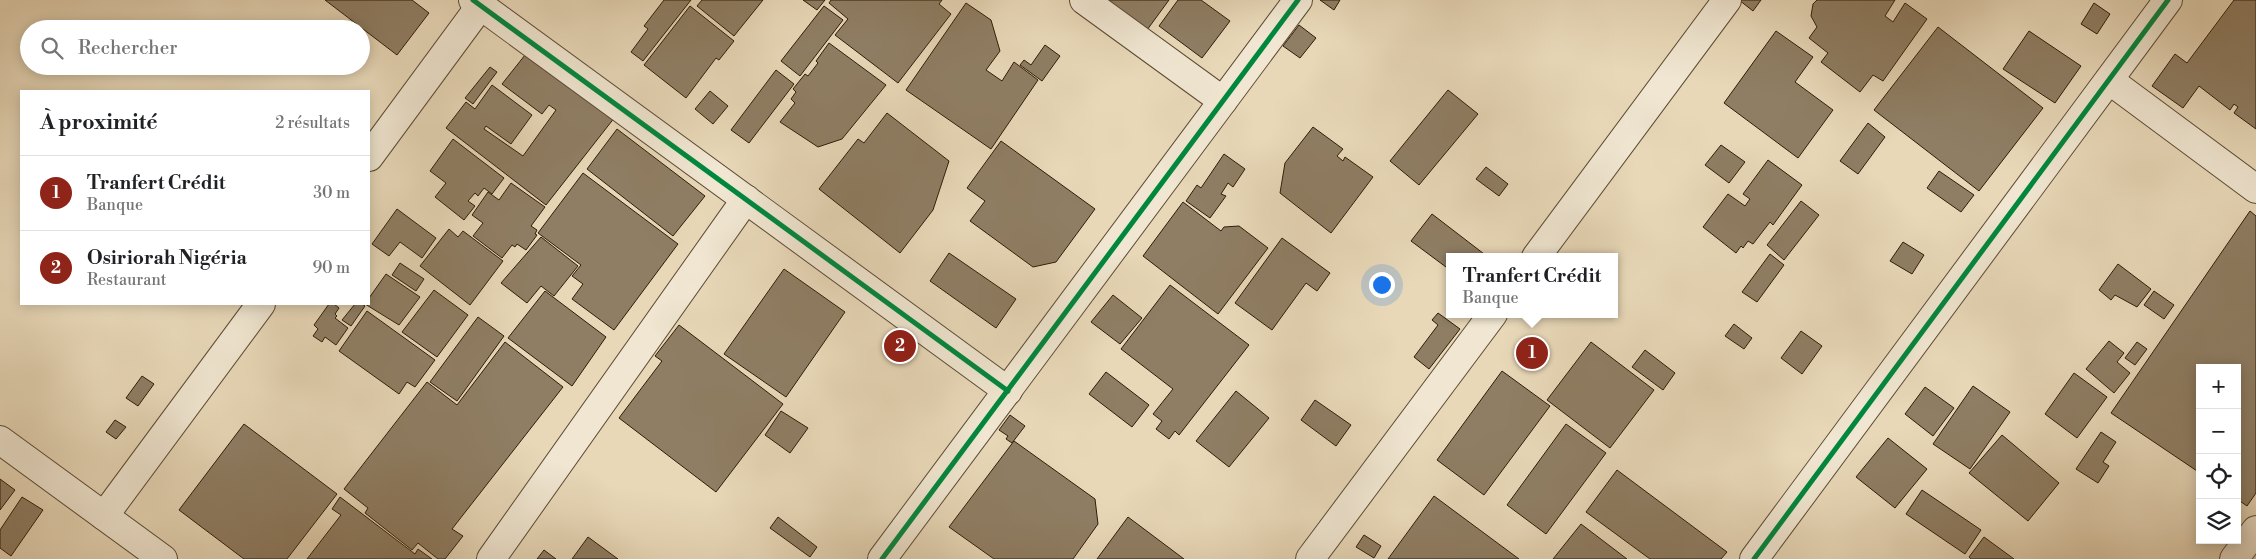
<!DOCTYPE html>
<html lang="fr">
<meta charset="utf-8">
<style>
body{margin:0;font-family:"Libre Bodoni",serif;background:#f2f2f2;color:#202124}
.controls{position:absolute;right:15px;bottom:15px;display:grid;overflow:hidden;border-radius:0px;box-shadow:0 2px 12px #0003}
.controls button{width:45px;height:45px;display:grid;place-items:center;padding:0;border:0;border-bottom:1px solid #e0e0e0;background:#fff;color:#202124;font:25px sans-serif}
.you{position:absolute;left:1381px;top:284px;width:18px;height:18px;margin:-12px;border:4px solid #fff;border-radius:50%;background:#1a73e8;box-shadow:0 0 0 8px #1a73e833}
.badge{display:grid;place-items:center;width:32px;height:32px;border-radius:50%;background:#8f2418;color:#fff;font-size:16px;font-weight:700}
.pin{position:absolute;translate:-50% -50%;border:2px solid #fff;box-shadow:0 1px 5px #0006}
.popup{position:absolute;left:1446px;top:253px;width:172px;height:65px;box-sizing:border-box;display:grid;place-content:center;border-radius:0px;background:#fff;filter:drop-shadow(0 1px 4px #0005);font-size:16px;white-space:nowrap;color:#757577}
.popup b{font-size:19px;color:#202124}
.popup::after{content:'';position:absolute;left:50%;top:100%;margin-left:-10px;border:10px solid transparent;border-top-color:#fff}
.list{margin:0;padding:0;list-style:none}
h2{display:flex;justify-content:space-between;align-items:center;height:65px;margin:0;padding:0 20px;font-size:21px}
h2 small{font-size:16px;font-weight:400;color:#757577}
.list li{display:grid;grid-template-columns:32px 1fr auto;gap:15px;align-items:center;box-sizing:border-box;height:75px;padding:0 20px;border-top:1px solid #e0e0e0}
.list b{display:block;font-size:19px;white-space:nowrap}
.list p{margin:0;font-size:16px;white-space:nowrap;color:#757577}
.list em{font-size:16px;font-style:normal;color:#757577}
.icon{flex:none;width:28px;height:28px;fill:none;stroke:currentColor;stroke-width:2;stroke-linecap:round;stroke-linejoin:round}
.map{position:relative;flex:none;width:2256px;height:559px;overflow:hidden}
.search{position:absolute;background:#fff;box-shadow:0 2px 12px #0003;left:20px;top:20px;width:350px;height:55px;display:flex;align-items:center;gap:12px;box-sizing:border-box;padding:0 18px;border-radius:28px;color:#757577;font-size:19px}
.panel{position:absolute;background:#fff;box-shadow:0 2px 12px #0003;left:20px;top:90px;width:350px;height:215px;border-radius:0px}
.map>svg:first-child{display:block}
</style>
<div class="map">
<svg width="2256" height="559" viewBox="0 0 2256 559">
<rect width="100%" height="100%" fill="#e8d8b8"/>
<filter id="stains"><feTurbulence type="fractalNoise" baseFrequency=".004" numOctaves="4"/><feColorMatrix values="0 0 0 0 .2 0 0 0 0 .09 0 0 0 0 .02 0 0 0 .5 -.17"/></filter>
<radialGradient id="worn" r=".72"><stop offset=".6" stop-color="#630" stop-opacity="0"/><stop offset="1" stop-color="#630" stop-opacity=".3"/></radialGradient>
<g fill="#8f7e64" stroke="#2f1c08">
<path d="M325,0H412L429,13L397,55Z"/>
<path d="M664,0H691L643,61L631,52L648,29L644,26Z"/>
<path d="M702,0H763L734,36L697,6Z"/>
<path d="M803,0H825L817,10Z"/>
<path d="M831,0H942L939,4L951,14L898,83L835,35L848,19L829,3Z"/>
<path d="M1106,0H1169L1147,30Z"/>
<path d="M1178,0H1201L1230,21L1202,58L1159,26Z"/>
<path d="M1320,0H1340L1334,10Z"/>
<path d="M1739,0H1761L1753,11Z"/>
<path d="M1895,0L1885,16L1893,22L1905,3L1927,19L1883,81L1873,75L1860,92L1821,62L1828,53L1809,38L1817,27L1811,16L1813,4L1817,0Z"/>
<path d="M2234,0H2256V129L2234,113L2238,107L2234,104L2230,110L2199,86L2183,108L2152,86L2175,54L2187,63Z"/>
<path d="M966,3L991,20L1000,51L986,70L1002,81L1014,62L1038,80L991,149L906,90Z"/>
<path d="M2094,3L2110,14L2097,34L2081,24Z"/>
<path d="M690,6L734,41L719,60L716,58L686,98L644,65Z"/>
<path d="M824,6L843,20L800,76L781,61Z"/>
<path d="M1299,25L1316,38L1300,58L1283,46Z"/>
<path d="M1938,27L2043,108L1979,191L1874,110Z"/>
<path d="M1776,31L1813,57L1795,82L1833,110L1798,158L1724,103Z"/>
<path d="M2029,31L2081,66L2055,103L2003,69Z"/>
<path d="M829,43L886,85L842,139L818,147L780,122L795,103L791,99L796,92L793,89L805,74L808,76L818,63L816,61Z"/>
<path d="M1045,45L1060,56L1042,81L1020,65L1024,60L1031,65Z"/>
<path d="M529,50L615,117L546,205L446,128L466,102L475,109L492,85L532,115L511,144L486,126L484,129L523,156L556,110L549,105L542,114L502,84Z"/>
<path d="M490,67L497,72L473,104L465,98Z"/>
<path d="M776,70L794,84L749,143L731,130Z"/>
<path d="M1448,90L1478,114L1419,185L1390,161Z"/>
<path d="M710,91L728,106L713,124L695,109Z"/>
<path d="M887,113L949,161L933,210L900,253L819,189L858,139L864,143Z"/>
<path d="M1868,123L1885,137L1858,174L1840,161Z"/>
<path d="M1313,127L1343,149L1337,156L1343,161L1345,157L1373,177L1331,233L1280,193L1285,163Z"/>
<path d="M617,129L705,196L673,236L587,169Z"/>
<path d="M453,139L504,178L492,194L484,188L478,196L475,193L468,201L475,206L464,220L435,197L446,183L430,171Z"/>
<path d="M1001,141L1095,209L1056,262L1033,267L970,221L985,201L967,188Z"/>
<path d="M1721,145L1745,162L1729,183L1705,165Z"/>
<path d="M1224,154L1245,169L1233,187L1228,183L1221,194L1226,196L1210,218L1186,201L1197,185L1201,188Z"/>
<path d="M1768,160L1802,185L1773,225L1770,222L1753,244L1748,241L1743,248L1741,246L1736,253L1703,227L1728,194L1745,206L1750,199L1743,194Z"/>
<path d="M1486,167L1508,184L1499,196L1476,179Z"/>
<path d="M1939,171L1974,195L1961,212L1927,188Z"/>
<path d="M583,173L678,244L614,330L572,299L583,284L572,276L581,265L538,233Z"/>
<path d="M511,183L545,207L531,226L537,230L535,234L537,235L526,250L517,244L515,247L512,245L502,258L473,236L483,223L472,215L488,192L499,200Z"/>
<path d="M1801,201L1819,215L1784,260L1767,245Z"/>
<path d="M1183,202L1221,231L1224,227L1239,226L1268,248L1218,314L1143,256Z"/>
<path d="M397,209L436,238L422,258L400,242L389,256L372,244Z"/>
<path d="M2250,211L2256,216V493L2247,506L2237,499V368H2200V473L2111,413Z"/>
<path d="M1432,214L1488,257H1450V270L1411,241Z"/>
<path d="M449,229L458,237L463,231L503,261L470,305L420,266Z"/>
<path d="M541,237L578,266L554,296L541,286L527,303L501,283Z"/>
<path d="M1282,238L1330,273L1317,291L1306,283L1272,330L1235,303Z"/>
<path d="M1903,242L1924,255L1912,274L1890,261Z"/>
<path d="M949,253L1016,299L996,328L930,281Z"/>
<path d="M1770,254L1784,265L1757,302L1742,292Z"/>
<path d="M400,263L424,279L416,291L392,275Z"/>
<path d="M2118,264L2151,289L2137,307L2115,295L2111,300L2099,290Z"/>
<path d="M784,269L845,312L786,397L724,354Z"/>
<path d="M386,274L420,297L399,325L365,304H369V298Z"/>
<path d="M1170,285L1249,345L1179,435L1175,431L1169,439L1156,429L1162,421L1153,414L1173,389L1121,349Z"/>
<path d="M434,290L468,315L437,357L402,332Z"/>
<path d="M545,291L606,337L572,386L508,338Z"/>
<path d="M2154,291L2174,305L2164,319L2144,305Z"/>
<path d="M1113,295L1142,318L1120,344L1091,322Z"/>
<path d="M329,304H334L339,308L335,314L337,316L335,318L348,328L336,345L325,337L322,342L313,336L318,329L314,325Z"/>
<path d="M355,304H362L365,306L351,326L342,320Z"/>
<path d="M367,311L435,360L415,387L407,382L399,394L339,351Z"/>
<path d="M1438,313L1460,329L1429,369L1414,357L1438,325L1432,320Z"/>
<path d="M478,317L504,336L457,401L430,382Z"/>
<path d="M1734,324L1752,338L1744,349L1725,336Z"/>
<path d="M679,325L783,404L716,492L619,418L662,361L655,356Z"/>
<path d="M1801,331L1822,346L1802,374L1781,358Z"/>
<path d="M2109,341L2124,353L2117,362L2130,373L2114,393L2086,369Z"/>
<path d="M505,342L563,387L452,529L463,536L445,559H438L418,543L412,550L365,513L368,508L344,489L427,382L457,405Z"/>
<path d="M1591,342L1654,390L1610,448L1547,400Z"/>
<path d="M2137,342L2147,349L2135,365L2125,358Z"/>
<path d="M1645,350L1675,373L1663,390L1632,367Z"/>
<path d="M1502,371L1550,406L1484,495L1437,460Z"/>
<path d="M1106,372L1149,405L1132,427L1089,394Z"/>
<path d="M2074,373L2107,397L2077,438L2045,414Z"/>
<path d="M142,376L154,384L138,406L126,398Z"/>
<path d="M1973,386L2010,412L1970,469L1933,444Z"/>
<path d="M1925,387L1954,408L1933,436L1905,414Z"/>
<path d="M1236,391L1269,418L1229,467L1196,441Z"/>
<path d="M1315,400L1351,425L1336,446L1301,420Z"/>
<path d="M781,411L808,428L790,453L765,435Z"/>
<path d="M1010,415L1025,426L1012,443L1006,439L1008,436L999,430Z"/>
<path d="M115,420L126,427L116,439L106,432Z"/>
<path d="M244,424L337,494L287,559H244L179,510Z"/>
<path d="M1566,424L1606,453L1546,534L1507,505Z"/>
<path d="M2101,432L2116,442L2103,462L2109,466L2098,483L2076,469Z"/>
<path d="M2002,435L2059,483L2028,521L1969,473Z"/>
<path d="M1888,438L1927,469L1895,508L1856,477Z"/>
<path d="M1014,441L1095,499L1098,524L1073,559H994L949,527Z"/>
<path d="M1617,470L1727,552L1721,559H1650L1586,512Z"/>
<path d="M0,479L15,490L0,510Z"/>
<path d="M1922,490L1981,530L1965,554L1906,514Z"/>
<path d="M1434,496L1519,559H1388Z"/>
<path d="M22,497L43,510L11,556L0,548V530Z"/>
<path d="M340,497L415,554L418,549L432,559H307L341,515L332,509Z"/>
<path d="M778,517L817,547L810,557L770,528Z"/>
<path d="M1128,517L1184,559H1097Z"/>
<path d="M1581,524L1627,559H1553Z"/>
<path d="M1364,535L1381,546L1374,558L1356,547Z"/>
<path d="M588,537L618,559H572Z"/>
<path d="M1984,537L2014,559H1971L1969,557Z"/>
<path d="M544,550L556,559H537Z"/>
</g>
<g fill="none" stroke-linecap="round" stroke-linejoin="round">
<defs>
<g id="street">
<path d="M473,0L1008,391"/>
<path d="M1084,0L1223,101"/>
<path d="M2109,80L2256,189"/>
<path d="M369,157L481,5"/>
<path d="M1536,257L1727,0"/>
<path d="M0,440L163,559"/>
<path d="M104,516L261,304"/>
<path d="M491,559L746,199"/>
<path d="M882,559L1298,0"/>
<path d="M1310,559L1493,314"/>
<path d="M1754,559L2168,0"/>
<path d="M2234,559L2256,530"/>
</g>
</defs>
<use href="#street" stroke="#5d4b34" stroke-width="30"/>
<use href="#street" stroke="#f0e6d1" stroke-width="28"/>
<defs>
<g id="cycleway">
<path d="M473,0L1008,391"/>
<path d="M882,559L1298,0"/>
<path d="M1754,559L2168,0"/>
</g>
</defs>
<use href="#cycleway" stroke="#f0e6d1" stroke-width="8"/>
<use href="#cycleway" stroke="#00873e" stroke-width="5"/>
</g>
<rect width="100%" height="100%" filter="url(#stains)"/>
<rect width="100%" height="100%" fill="url(#worn)"/>
</svg>
<div class="controls">
<button>+</button>
<button>−</button>
<button><svg class="icon" aria-label="locate" viewBox="0 0 24 24"><circle cx="12" cy="12" r="6"/><path d="M12 2v4M12 18v4M2 12h4M18 12h4"/></svg></button>
<button><svg class="icon" aria-label="layers" viewBox="0 0 24 24"><path d="M12 4l9 5-9 5-9-5zM3 14l9 5 9-5"/></svg></button>
</div>
<div class="you"></div>
<div class="pin badge" style="left:1532px;top:353px">1</div>
<div class="popup"><b>Tranfert Crédit</b>Banque</div>
<div class="pin badge" style="left:900px;top:346px">2</div>
<div class="search"><svg class="icon" aria-label="search" viewBox="0 0 24 24"><circle cx="10" cy="10" r="6"/><path d="M15 15l6 6"/></svg>Rechercher</div>
<section class="panel">
<h2>À proximité<small>2 résultats</small></h2>
<ul class="list">
<li><span class="badge">1</span><div><b>Tranfert Crédit</b><p>Banque</p></div><em>30 m</em></li>
<li><span class="badge">2</span><div><b>Osiriorah Nigéria</b><p>Restaurant</p></div><em>90 m</em></li>
</ul>
</section>
</div>
